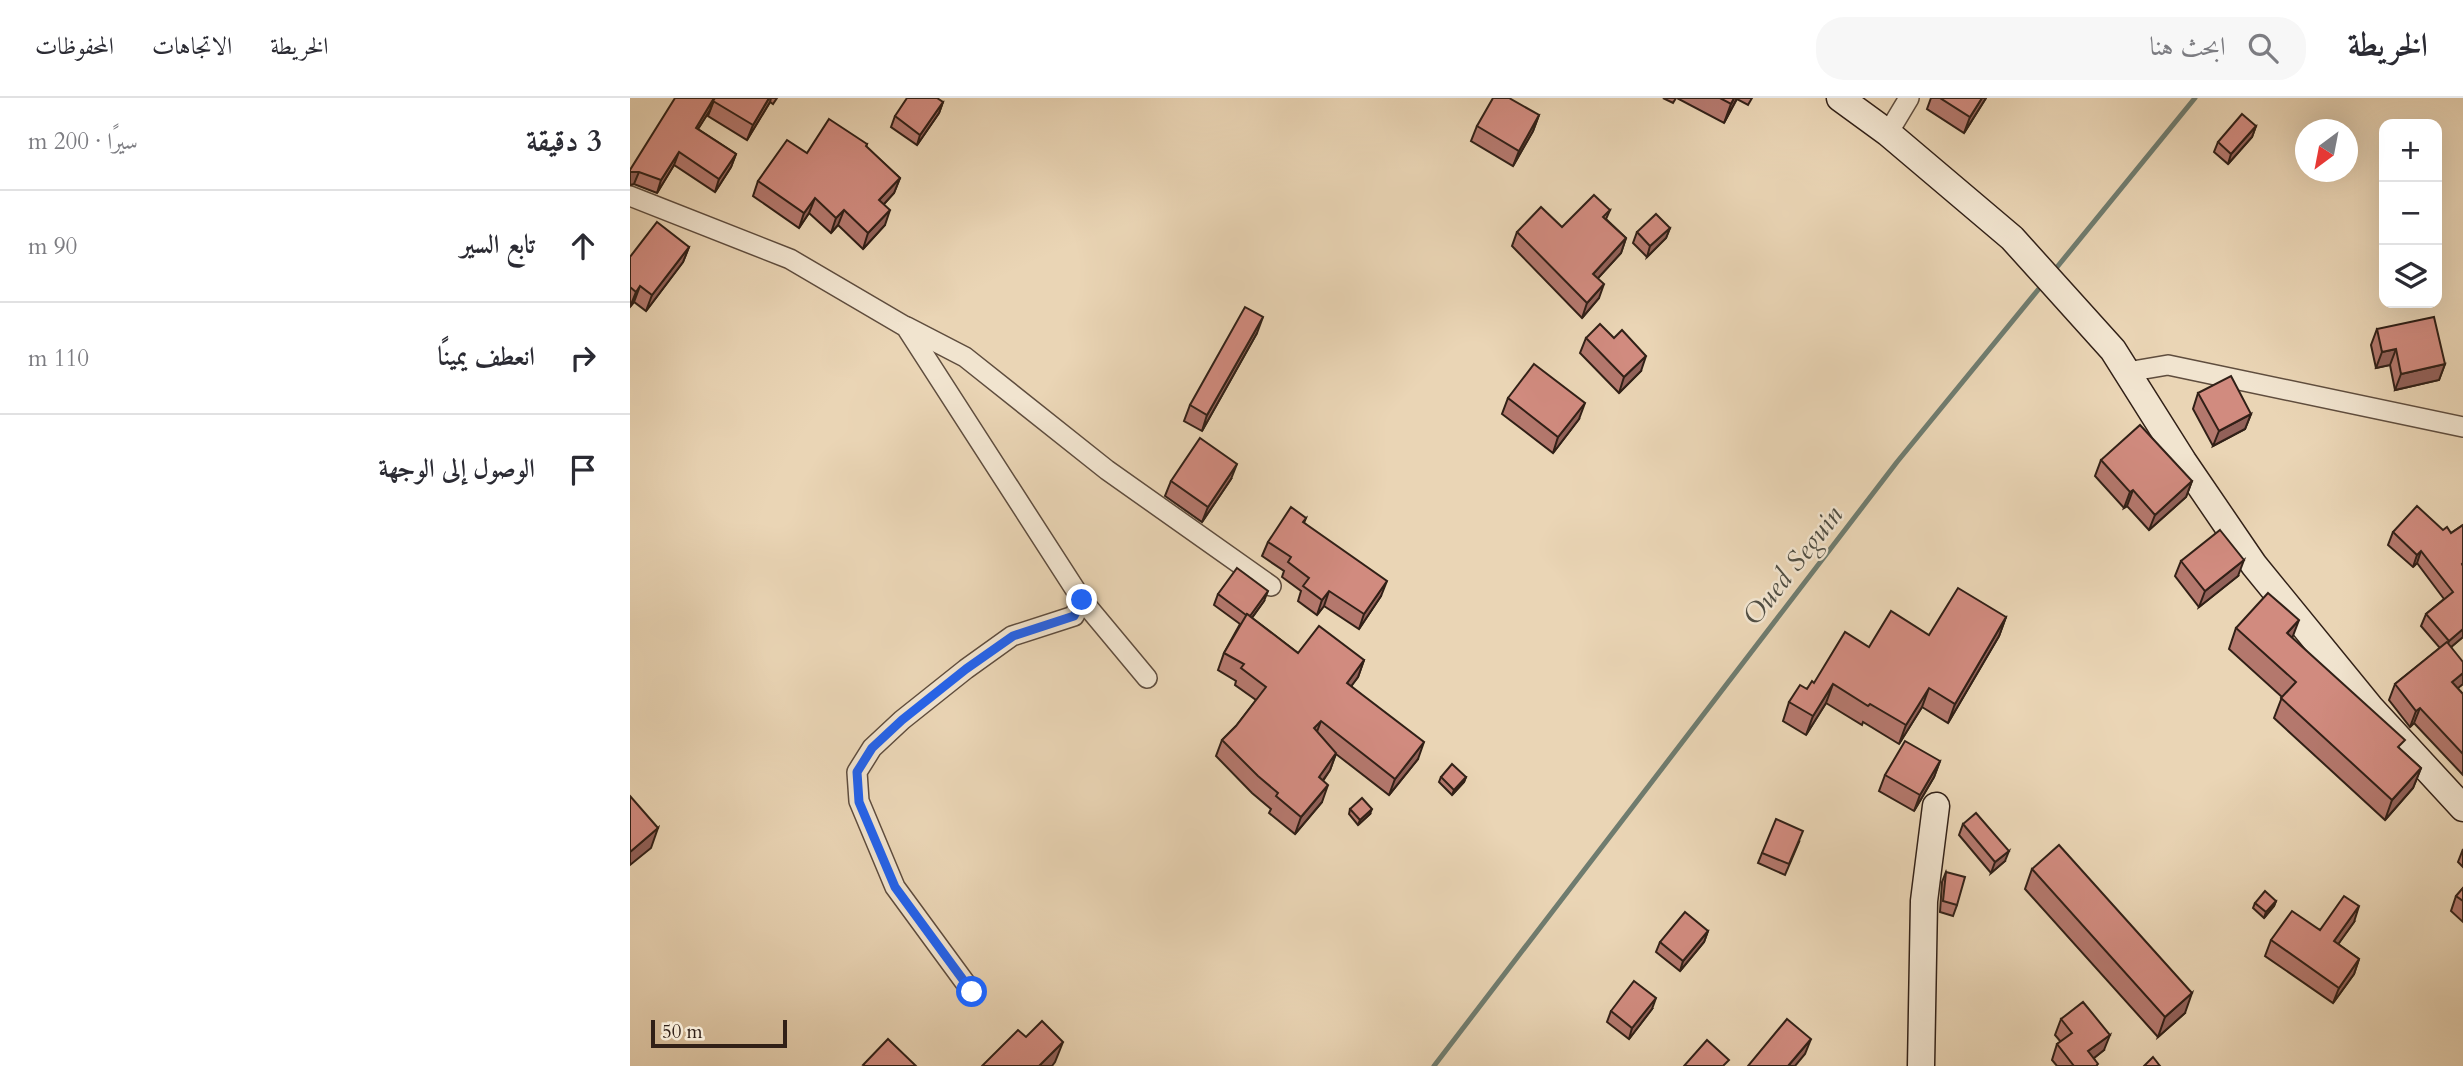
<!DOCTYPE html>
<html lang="ar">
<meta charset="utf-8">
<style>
body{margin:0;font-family:Cardo,Amiri,serif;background:#f7f7f7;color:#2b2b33;direction:rtl}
.controls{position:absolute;right:21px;top:21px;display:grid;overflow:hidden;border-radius:14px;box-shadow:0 7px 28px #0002}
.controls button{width:63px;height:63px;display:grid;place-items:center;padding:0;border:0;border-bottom:2px solid #e1e1e2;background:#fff;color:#2b2b33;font:35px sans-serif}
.compass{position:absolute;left:1665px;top:21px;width:63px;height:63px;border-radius:50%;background:#fff;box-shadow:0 7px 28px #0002;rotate:212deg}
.scale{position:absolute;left:21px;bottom:18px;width:136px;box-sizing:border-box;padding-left:7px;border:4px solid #312017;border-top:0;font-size:19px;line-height:24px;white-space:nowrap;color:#312017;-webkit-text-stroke:5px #f1e4cf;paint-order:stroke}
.stop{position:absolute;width:21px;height:21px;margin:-16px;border:5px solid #2563eb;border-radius:50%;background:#fff}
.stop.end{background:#2563eb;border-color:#fff;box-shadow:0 2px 7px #0008}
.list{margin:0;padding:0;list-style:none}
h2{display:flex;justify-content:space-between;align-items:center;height:91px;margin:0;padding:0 28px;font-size:30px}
h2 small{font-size:23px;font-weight:400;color:#7c7c81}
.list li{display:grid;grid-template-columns:46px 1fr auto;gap:21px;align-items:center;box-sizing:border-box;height:112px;padding:0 28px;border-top:2px solid #e1e1e2}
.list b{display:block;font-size:26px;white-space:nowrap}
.list em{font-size:23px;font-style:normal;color:#7c7c81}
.icon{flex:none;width:38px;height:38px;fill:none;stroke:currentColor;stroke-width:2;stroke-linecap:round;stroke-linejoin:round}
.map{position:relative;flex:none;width:1833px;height:968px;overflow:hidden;direction:ltr}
header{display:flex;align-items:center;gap:42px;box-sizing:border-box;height:98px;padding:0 35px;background:#fff;border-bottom:2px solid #e1e1e2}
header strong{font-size:33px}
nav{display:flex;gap:38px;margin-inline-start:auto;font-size:24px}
.search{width:490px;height:63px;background:#f7f7f7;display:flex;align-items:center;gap:18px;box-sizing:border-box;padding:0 24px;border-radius:28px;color:#7c7c81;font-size:26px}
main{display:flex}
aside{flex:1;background:#fff}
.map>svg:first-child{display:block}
</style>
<header>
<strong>الخريطة</strong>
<div class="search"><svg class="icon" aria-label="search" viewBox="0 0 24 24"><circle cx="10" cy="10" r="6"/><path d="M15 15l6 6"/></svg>ابحث هنا</div>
<nav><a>الخريطة</a><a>الاتجاهات</a><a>المحفوظات</a></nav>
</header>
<main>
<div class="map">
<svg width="1833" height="968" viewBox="0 0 1833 968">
<rect width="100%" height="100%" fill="#ead5b5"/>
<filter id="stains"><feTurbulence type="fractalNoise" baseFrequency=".00286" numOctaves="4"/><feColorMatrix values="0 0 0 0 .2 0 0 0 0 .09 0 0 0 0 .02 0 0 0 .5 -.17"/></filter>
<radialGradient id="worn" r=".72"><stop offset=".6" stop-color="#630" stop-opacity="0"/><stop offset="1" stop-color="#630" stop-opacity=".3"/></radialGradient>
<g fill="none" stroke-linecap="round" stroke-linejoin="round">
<g stroke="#6f7c6f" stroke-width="5">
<path d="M1423,174L1565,0"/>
<path d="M804,968L1267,364L1412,187"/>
</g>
<defs>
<g id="street">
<path d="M1258,35L1279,0"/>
<path d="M0,98L160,161L276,229L452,502L517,580"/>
<path d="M277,229L335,259L477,372L641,488"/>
<path d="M1497,274L1538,267L1833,329"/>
<path d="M342,894L265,789L229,703L227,674L242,650L272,622L336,571L382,538L444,518L452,502"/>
</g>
<g id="secondary">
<path d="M1210,0L1258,35L1382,140L1483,252L1553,363L1624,467L1740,609L1833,710"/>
<path d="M1291,968L1294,803L1306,708"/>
</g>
</defs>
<use href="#street" stroke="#5f4d3e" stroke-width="22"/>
<use href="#secondary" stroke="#312017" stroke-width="29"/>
<use href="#street" stroke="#f1e4cf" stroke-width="19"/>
<use href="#secondary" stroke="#f1e4cf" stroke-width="26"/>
</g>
<g fill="#b4786d" stroke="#312017" stroke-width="2">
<path d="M85,0H147L143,6L140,4L117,42L78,18Z"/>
<path d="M1033,0H1046L1043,5Z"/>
<path d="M1047,0H1122L1118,7L1107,1L1094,25Z"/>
<path d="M1301,0H1356L1334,35L1297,11Z"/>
<path d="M313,4L309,15L287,47L261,29L265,18Z"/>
<path d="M80,12L68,31L106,56L101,69L85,94L44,67L27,95L4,86L0,87V72Z"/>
<path d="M909,17L903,33L883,68L841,43L847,28Z"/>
<path d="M1626,28L1622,39L1598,66L1584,54L1588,44Z"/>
<path d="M237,46L236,49L270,80L264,95L254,106L255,127L233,151L208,127L201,135L179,115L169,130L123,98L128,83L177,55Z"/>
<path d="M980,112L976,121L996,140L991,155L968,180L969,200L952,220L882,148L887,134L932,129Z"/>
<path d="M1040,130L1036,140L1017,159L1003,145L1007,134Z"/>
<path d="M59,149L53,164L16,213L4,204L0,209V159Z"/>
<path d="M1747,231L1815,266L1809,282L1765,292L1760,267L1746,270L1741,247Z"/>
<path d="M627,235L572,333L554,323L560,307Z"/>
<path d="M956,240L1011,273L989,295L950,255Z"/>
<path d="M1568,295L1621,316L1615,331L1583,348L1563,311Z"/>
<path d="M878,300L949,321L923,355L872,316Z"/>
<path d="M1471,362L1562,383L1556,399L1519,432L1497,408L1494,410L1465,378Z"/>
<path d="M601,381L572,424L535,398L541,383Z"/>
<path d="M676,420L674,425L751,498L729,531L694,508L687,517L668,503L671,493L652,479L654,473L632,458L638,444Z"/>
<path d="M1833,427V539L1821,549L1833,575V586L1827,590L1833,596V677L1784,625L1780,629L1759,602L1765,586L1810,550L1791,528L1796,516L1814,501L1787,465L1783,469L1758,447L1763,434L1813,432L1821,435Z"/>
<path d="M1551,463L1608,478L1569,509L1545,478Z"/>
<path d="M588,496L634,503L622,520L668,555L734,562L728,579L721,588L788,661L759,697L706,656L700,672L693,683L692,704L665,736L639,715L641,711L622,695L586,658L592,642L606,628L626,602L605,587L606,583L588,572L594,555L610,526L584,507Z"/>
<path d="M1376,519L1369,538L1318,625L1292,609L1269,646L1233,624L1232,627L1196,605L1176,637L1153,623L1159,604L1184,585L1239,549L1299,537Z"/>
<path d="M1606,530L1662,540L1771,652L1791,670L1783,690L1755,722L1644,620L1652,599L1599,551Z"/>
<path d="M1310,663L1304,679L1284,713L1249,693L1255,677Z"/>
<path d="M811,679H836L834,684L822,697L809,684Z"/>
<path d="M720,711L740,716L728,727L719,716Z"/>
<path d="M1333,726L1375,763L1361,775L1329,737Z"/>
<path d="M1169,744L1155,777L1128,765L1132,755Z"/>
<path d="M1833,751V769L1828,764Z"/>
<path d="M1402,771L1555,915L1528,939L1395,791Z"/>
<path d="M1316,774L1327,807L1323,818L1310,814L1312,784Z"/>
<path d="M1833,790V824L1821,813L1826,798Z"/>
<path d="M1646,803L1644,808L1634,820L1623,810L1625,805Z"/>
<path d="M1724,824L1708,846L1729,861L1724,876L1703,905L1635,858L1641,842Z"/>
<path d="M1078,833L1074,844L1050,873L1026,854L1030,844Z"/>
<path d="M1022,911L999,941L977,924L981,913Z"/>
<path d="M1431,921L1474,952L1464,960L1467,968H1427L1422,962L1427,946L1431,944L1425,937Z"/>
</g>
<g fill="#926159" stroke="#312017" stroke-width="2">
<path d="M84,0L80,12L61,42L66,30Z"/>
<path d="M139,0H141L140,4L117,42L123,27Z"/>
<path d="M1104,0H1107L1094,25L1101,6Z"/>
<path d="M1352,0H1356L1334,35L1340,19Z"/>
<path d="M313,4L309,15L287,47L290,37Z"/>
<path d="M909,17L903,33L883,68L889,53Z"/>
<path d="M1626,28L1622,39L1598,66L1601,56Z"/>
<path d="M49,54L44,67L27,95L31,82Z"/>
<path d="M106,56L101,69L85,94L89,81Z"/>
<path d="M0,74H9L4,86L0,87Z"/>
<path d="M270,80L264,95L244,117L249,102Z"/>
<path d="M185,100L179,115L169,130L174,115Z"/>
<path d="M214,112L208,127L201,135L206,120Z"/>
<path d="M260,112L255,127L233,151L238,135Z"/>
<path d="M1040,130L1036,140L1017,159L1020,148Z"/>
<path d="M996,140L991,155L958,191L963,176Z"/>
<path d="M59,149L53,164L16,213L22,197Z"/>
<path d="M974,186L969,200L952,220L957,205Z"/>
<path d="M10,188L4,204L0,209L6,194Z"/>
<path d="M633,219L627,235L572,333L577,317Z"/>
<path d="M1766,251L1760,267L1746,270L1752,254Z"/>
<path d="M1016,258L1011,273L989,295L994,279Z"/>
<path d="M1815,266L1809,282L1765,292L1771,276Z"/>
<path d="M955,305L949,321L923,355L928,339Z"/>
<path d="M1621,316L1615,331L1583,348L1589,333Z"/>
<path d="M607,366L601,381L572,424L578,409Z"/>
<path d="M1562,383L1556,399L1519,432L1525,417Z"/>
<path d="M1503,392L1497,408L1494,410L1500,394Z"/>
<path d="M1791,453L1787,465L1783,469L1787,457Z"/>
<path d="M1614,462L1608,478L1569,509L1575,493Z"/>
<path d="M757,483L751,498L729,531L734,516Z"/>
<path d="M638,493L634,503L615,529L619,519Z"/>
<path d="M699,493L694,508L687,517L692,502Z"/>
<path d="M1376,519L1369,538L1318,625L1325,606Z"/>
<path d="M1669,522L1661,543L1657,535Z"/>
<path d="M1833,531V539L1814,555L1819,543Z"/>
<path d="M734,562L728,579L711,602L717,585Z"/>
<path d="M1833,575V586L1816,600L1822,584Z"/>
<path d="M1203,586L1196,605L1176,637L1183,618Z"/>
<path d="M1299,590L1292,609L1269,646L1276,627Z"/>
<path d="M1790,610L1784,625L1780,629L1786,613Z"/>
<path d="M691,623L685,639L684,630Z"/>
<path d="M794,644L788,661L759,697L765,681Z"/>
<path d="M706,655L700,672L683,696L689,679Z"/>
<path d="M1310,663L1304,679L1284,713L1290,697Z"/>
<path d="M1791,670L1783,690L1755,722L1762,702Z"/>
<path d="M836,679L834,684L822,697L824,692Z"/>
<path d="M698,687L692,704L665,736L671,719Z"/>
<path d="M742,711L740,716L728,727L730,722Z"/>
<path d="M28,730L21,750L0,767V754Z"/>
<path d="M1379,753L1375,763L1361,775L1365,764Z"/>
<path d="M1646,803L1644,808L1634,820L1636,814Z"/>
<path d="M1729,808L1724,824L1699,859L1704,843Z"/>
<path d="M1078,833L1074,844L1050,873L1053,863Z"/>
<path d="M1729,861L1724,876L1703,905L1709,890Z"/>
<path d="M1562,895L1555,915L1528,939L1535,919Z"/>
<path d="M1026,900L1022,911L999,941L1002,930Z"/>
<path d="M1480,937L1474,952L1454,968L1458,953Z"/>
<path d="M1181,941L1175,956L1165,968H1158Z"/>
<path d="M433,944L425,964L422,968H409Z"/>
</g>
<g fill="#d18b7f" stroke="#312017" stroke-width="2">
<path d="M45,0H84L66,30L106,56L89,81L49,54L31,82L9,74H0V72Z"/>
<path d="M85,0H139L123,27L83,3Z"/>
<path d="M277,0H307L313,4L290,37L265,18Z"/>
<path d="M863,0H879L909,17L889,53L847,28Z"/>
<path d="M1090,0H1104L1101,6Z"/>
<path d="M1310,0H1352L1340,19Z"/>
<path d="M1612,16L1626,28L1601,56L1588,44Z"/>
<path d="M199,21L237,46L236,48L270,80L249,102L260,112L238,135L214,112L206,120L185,100L174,115L128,83L157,42L177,55Z"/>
<path d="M964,97L980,112L973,119L996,140L963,176L974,186L957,205L887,134L911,109L932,129Z"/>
<path d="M1026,116L1040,130L1020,148L1007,134Z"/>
<path d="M27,124L59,149L22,197L10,188L6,194L0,189V159Z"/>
<path d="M615,209L633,219L577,317L560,307Z"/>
<path d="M1804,219L1815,266L1771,276L1766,251L1752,254L1747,231Z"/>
<path d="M970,226L984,240L992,232L1016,258L994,279L956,240Z"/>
<path d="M904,266L955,305L928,339L878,300Z"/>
<path d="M1601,278L1621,316L1589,333L1568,295Z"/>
<path d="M1510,327L1562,383L1525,417L1503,392L1500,394L1471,362Z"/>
<path d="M570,340L607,366L578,409L541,383Z"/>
<path d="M1787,408L1813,432L1817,429L1821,435L1833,427V465L1832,466L1833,468V531L1819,543L1796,516L1823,494L1791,453L1787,457L1763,434Z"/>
<path d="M661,409L676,420L673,424L757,483L734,516L699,493L692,502L673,488L679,480L658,464L661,459L638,444Z"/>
<path d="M1590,432L1614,462L1575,493L1551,463Z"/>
<path d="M607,470L638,493L620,518L617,516L616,517L588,496Z"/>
<path d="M1328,490L1376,519L1325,606L1299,590L1276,627L1240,606L1238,608L1203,586L1183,618L1159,604L1170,587L1177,591L1182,583L1184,585L1215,534L1239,549L1261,513L1299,537Z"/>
<path d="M1638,495L1669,522L1657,535L1775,642L1768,649L1791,670L1762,702L1651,600L1666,584L1606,530Z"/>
<path d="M617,516L668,555L689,528L734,562L717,585L794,644L765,681L691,623L684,630L706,655L689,679L698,687L671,719L646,698L648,695L628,678L592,642L606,628L636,589L611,570L614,566L594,555Z"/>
<path d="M1817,544L1833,564V575L1822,584L1833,596V656L1790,610L1786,613L1765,586Z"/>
<path d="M1275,643L1310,663L1290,697L1255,677Z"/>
<path d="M822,666L836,679L824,692L811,679Z"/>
<path d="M0,698L28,730L0,754Z"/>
<path d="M732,700L742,711L730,722L720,711Z"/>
<path d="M1346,715L1379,753L1365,764L1333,726Z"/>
<path d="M1146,721L1173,733L1159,766L1132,755Z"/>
<path d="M1429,747L1562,895L1535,919L1402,771Z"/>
<path d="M1316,774L1335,779L1327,807L1313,803Z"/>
<path d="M1833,790V803L1826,798Z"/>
<path d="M1635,793L1646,803L1636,814L1625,805Z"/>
<path d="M1714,798L1729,808L1704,843L1729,861L1709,890L1641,842L1662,813L1690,832Z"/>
<path d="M1055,814L1078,833L1053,863L1030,844Z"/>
<path d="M1004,883L1026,900L1002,930L981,913Z"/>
<path d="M1453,904L1480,937L1458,953L1468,966L1466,968H1444L1427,946L1442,935L1431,921Z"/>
<path d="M1157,921L1181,941L1158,968H1118Z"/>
<path d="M412,923L433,944L409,968H352L388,932L396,939Z"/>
<path d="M258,941L286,968H235L233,967Z"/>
<path d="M1077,942L1099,962L1093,968H1054Z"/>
<path d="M1523,959L1530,968H1514Z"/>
</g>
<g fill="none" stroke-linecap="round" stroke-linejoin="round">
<path stroke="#2563eb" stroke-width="9" d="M342,894L265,789L229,704L227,674L242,650L272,622L336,571L383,538L444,518L452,502"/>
</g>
<g text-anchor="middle" stroke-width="5" stroke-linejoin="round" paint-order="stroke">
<g font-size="28" font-style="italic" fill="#504e43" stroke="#f1e4cf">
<text transform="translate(1162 467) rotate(-52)" y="10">Oued Seguin</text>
</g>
</g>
<rect width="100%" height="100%" filter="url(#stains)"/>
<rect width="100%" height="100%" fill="url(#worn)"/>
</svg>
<div class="controls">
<button>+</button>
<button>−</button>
<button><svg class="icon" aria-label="layers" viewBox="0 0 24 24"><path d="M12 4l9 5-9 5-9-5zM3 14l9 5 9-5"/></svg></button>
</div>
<svg class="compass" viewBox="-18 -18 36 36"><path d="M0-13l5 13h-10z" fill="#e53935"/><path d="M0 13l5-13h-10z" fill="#7c7c81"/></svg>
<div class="scale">50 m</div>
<div class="stop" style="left:342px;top:894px"></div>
<div class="stop end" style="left:452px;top:502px"></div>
</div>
<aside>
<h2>3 دقيقة<small>سيرًا · 200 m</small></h2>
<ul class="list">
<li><svg class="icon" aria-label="ahead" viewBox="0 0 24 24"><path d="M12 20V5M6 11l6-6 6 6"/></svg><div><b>تابع السير</b></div><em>90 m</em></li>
<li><svg class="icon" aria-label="right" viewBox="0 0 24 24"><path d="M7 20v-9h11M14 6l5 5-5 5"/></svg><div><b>انعطف يمينًا</b></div><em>110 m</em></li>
<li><svg class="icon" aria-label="arrive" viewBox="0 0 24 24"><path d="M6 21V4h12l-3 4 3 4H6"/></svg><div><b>الوصول إلى الوجهة</b></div></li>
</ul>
</aside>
</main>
